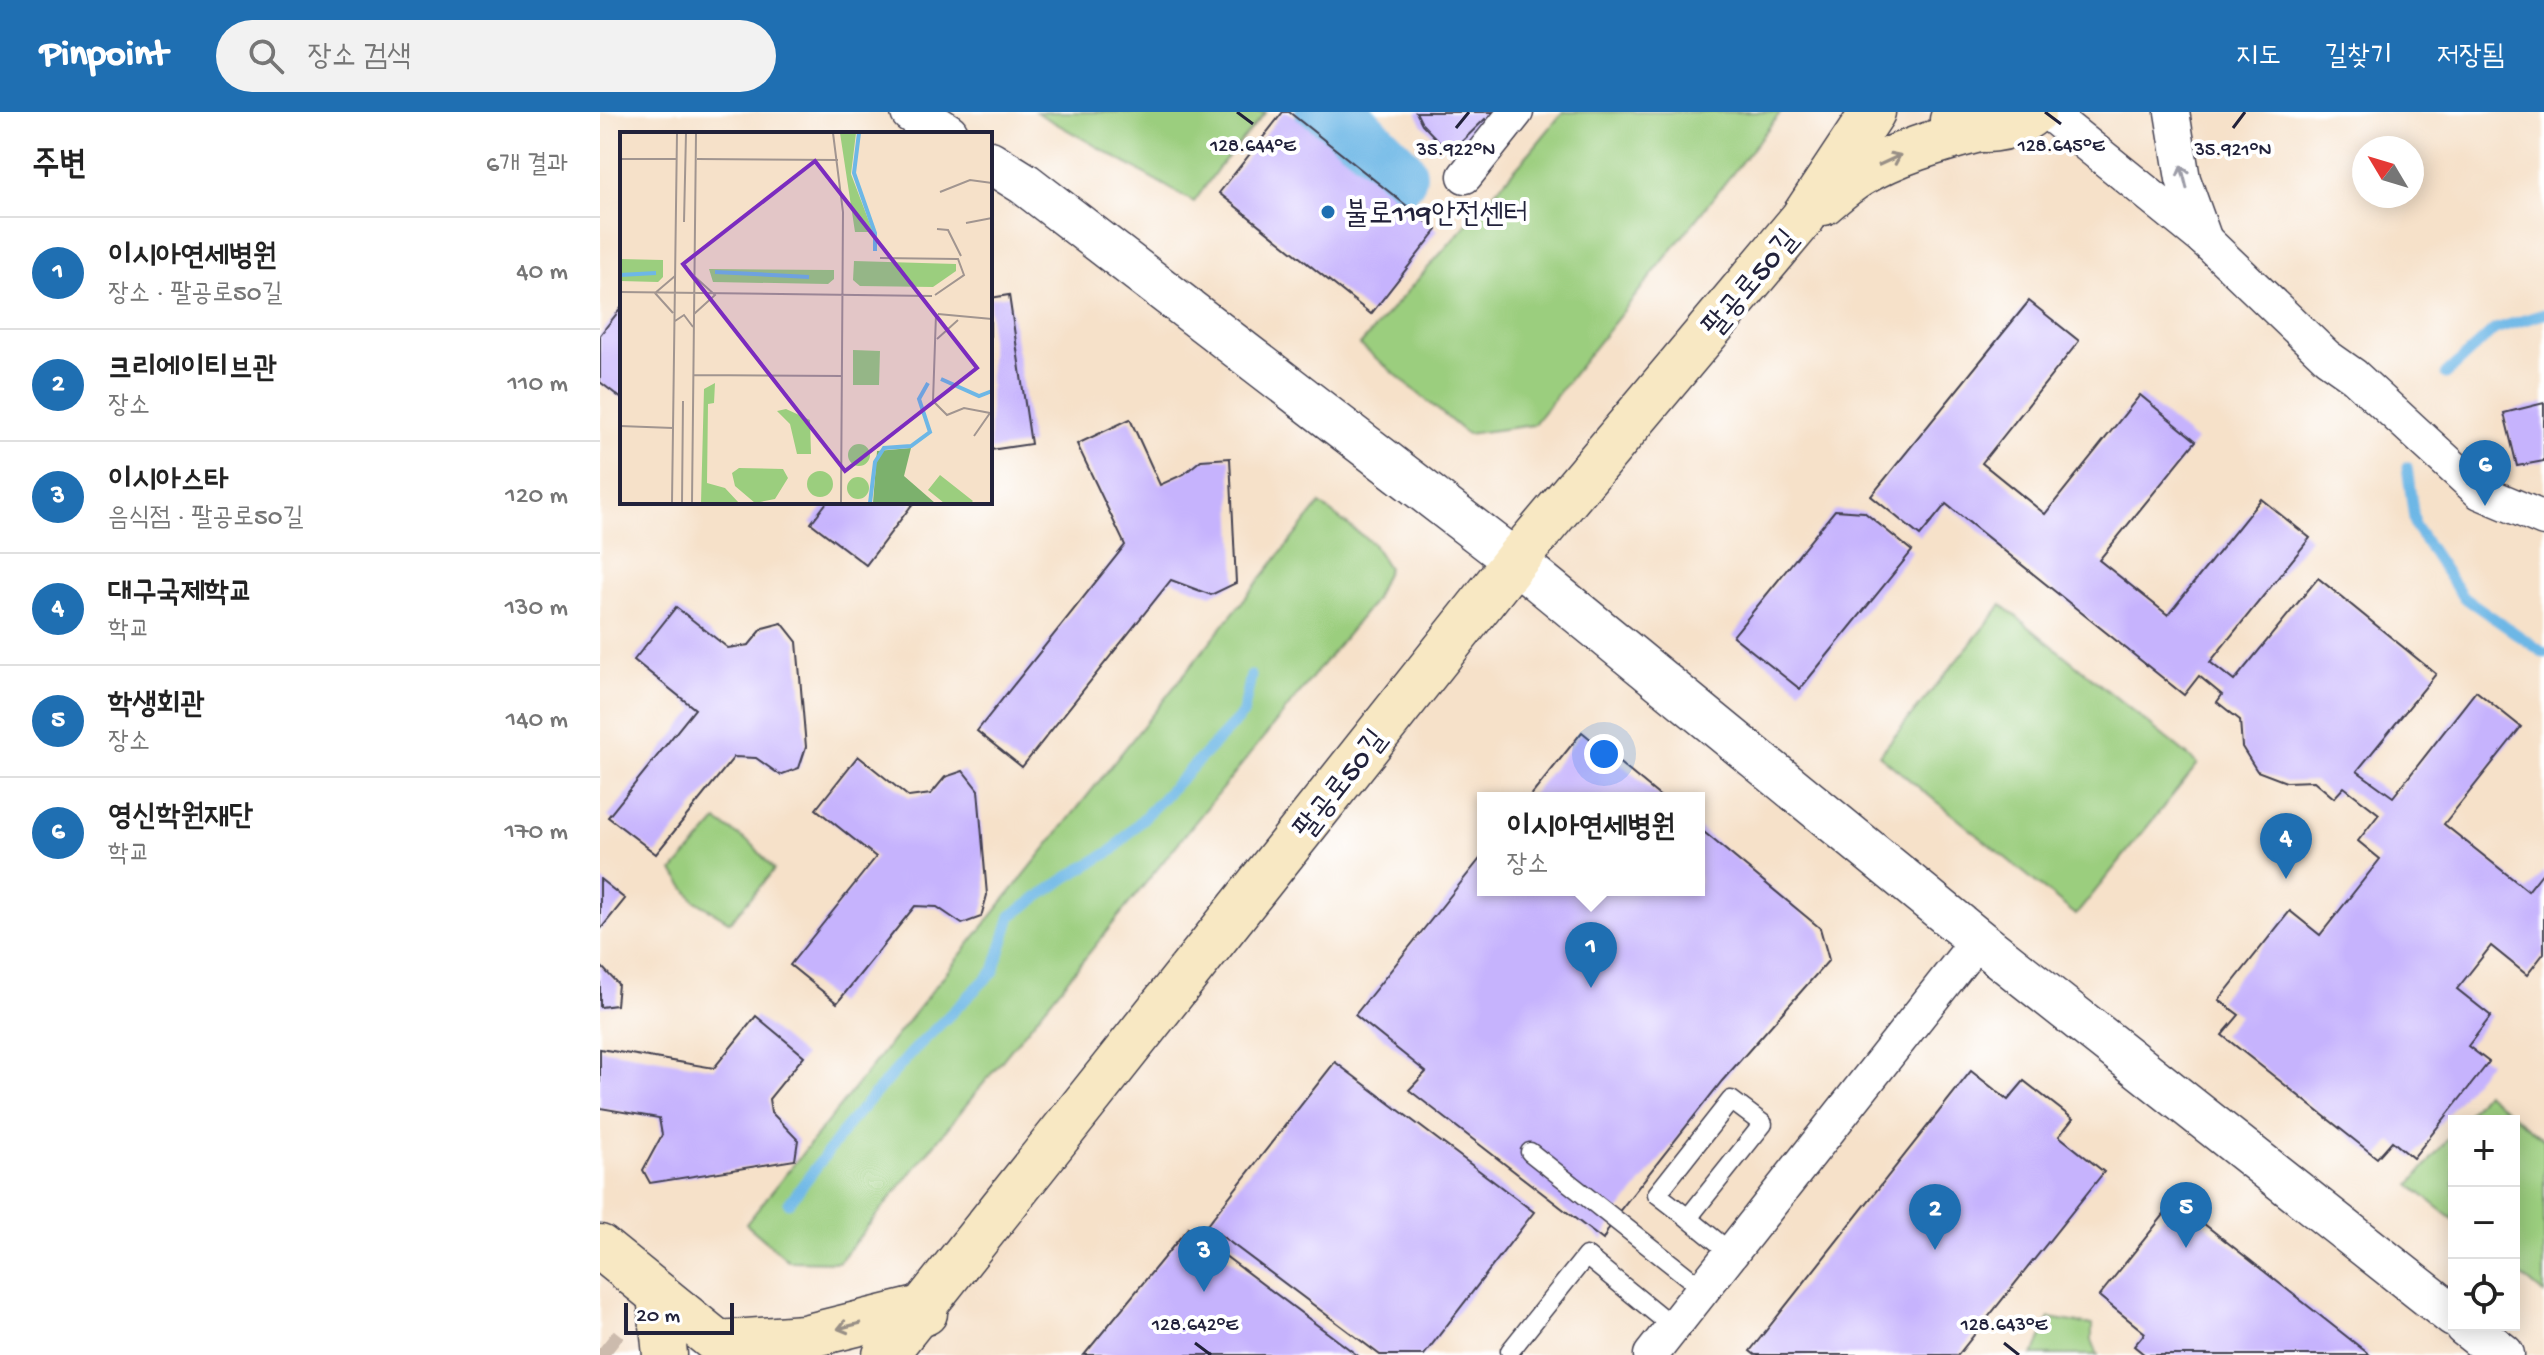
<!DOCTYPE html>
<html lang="ko">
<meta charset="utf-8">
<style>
body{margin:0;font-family:"Gochi Hand","Poor Story",sans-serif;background:#f2f2f2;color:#222}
.controls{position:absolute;right:24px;bottom:24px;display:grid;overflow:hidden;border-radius:0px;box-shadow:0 4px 20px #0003}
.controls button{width:72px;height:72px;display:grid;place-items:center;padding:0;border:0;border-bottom:2px solid #e0e0e0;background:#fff;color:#222;font:40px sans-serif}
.compass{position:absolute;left:1752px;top:24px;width:72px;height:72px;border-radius:50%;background:#fff;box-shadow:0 4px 20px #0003;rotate:308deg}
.scale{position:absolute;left:24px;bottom:20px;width:110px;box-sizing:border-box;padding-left:8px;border:4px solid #22223b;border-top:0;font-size:22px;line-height:28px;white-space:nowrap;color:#22223b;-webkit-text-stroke:6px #fff;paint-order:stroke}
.you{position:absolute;left:1004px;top:642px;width:28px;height:28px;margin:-20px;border:6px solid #fff;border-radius:50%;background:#1a73e8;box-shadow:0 0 0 12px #1a73e833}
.badge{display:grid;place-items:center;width:52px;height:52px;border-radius:50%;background:#1f6fb2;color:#fff;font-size:26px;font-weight:700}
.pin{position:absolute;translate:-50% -66px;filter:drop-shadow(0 2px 4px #0008)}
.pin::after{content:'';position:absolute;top:42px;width:28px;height:24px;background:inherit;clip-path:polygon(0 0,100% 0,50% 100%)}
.popup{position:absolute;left:877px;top:680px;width:228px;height:104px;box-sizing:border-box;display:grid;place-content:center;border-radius:0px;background:#fff;filter:drop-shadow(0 2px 6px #0005);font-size:26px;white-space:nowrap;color:#767676}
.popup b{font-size:30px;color:#222}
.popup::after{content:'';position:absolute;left:50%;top:100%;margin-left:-16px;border:16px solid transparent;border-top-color:#fff}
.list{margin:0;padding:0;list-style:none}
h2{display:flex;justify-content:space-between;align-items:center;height:104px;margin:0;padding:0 32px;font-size:34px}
h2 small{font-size:26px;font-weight:400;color:#767676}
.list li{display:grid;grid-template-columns:52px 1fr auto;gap:24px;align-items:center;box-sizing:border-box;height:112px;padding:0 32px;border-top:2px solid #e0e0e0}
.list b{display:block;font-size:30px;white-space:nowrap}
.list p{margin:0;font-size:26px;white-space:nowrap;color:#767676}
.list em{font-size:26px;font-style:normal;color:#767676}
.icon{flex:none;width:44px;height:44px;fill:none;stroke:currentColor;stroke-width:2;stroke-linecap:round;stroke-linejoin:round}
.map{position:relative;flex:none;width:1944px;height:1243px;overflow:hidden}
header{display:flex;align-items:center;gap:48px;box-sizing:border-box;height:112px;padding:0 40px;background:#1f6fb2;color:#fff}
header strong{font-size:38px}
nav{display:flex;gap:44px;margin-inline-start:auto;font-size:28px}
.search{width:560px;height:72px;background:#f2f2f2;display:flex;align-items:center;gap:20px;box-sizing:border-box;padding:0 28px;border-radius:44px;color:#767676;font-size:30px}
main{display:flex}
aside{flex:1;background:#fff}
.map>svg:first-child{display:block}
</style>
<header>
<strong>Pinpoint</strong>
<div class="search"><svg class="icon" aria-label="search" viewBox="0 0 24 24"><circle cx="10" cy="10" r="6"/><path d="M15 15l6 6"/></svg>장소 검색</div>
<nav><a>지도</a><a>길찾기</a><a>저장됨</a></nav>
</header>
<main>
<aside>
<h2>주변<small>6개 결과</small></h2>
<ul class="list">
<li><span class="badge">1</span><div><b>이시아연세병원</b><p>장소 · 팔공로50길</p></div><em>40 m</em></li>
<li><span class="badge">2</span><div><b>크리에이티브관</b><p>장소</p></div><em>110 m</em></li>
<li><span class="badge">3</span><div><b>이시아스타</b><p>음식점 · 팔공로50길</p></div><em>120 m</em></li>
<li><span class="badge">4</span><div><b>대구국제학교</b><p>학교</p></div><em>130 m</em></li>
<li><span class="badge">5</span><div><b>학생회관</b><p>장소</p></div><em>140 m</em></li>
<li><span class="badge">6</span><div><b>영신학원재단</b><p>학교</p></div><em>170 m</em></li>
</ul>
</aside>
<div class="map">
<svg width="1944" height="1243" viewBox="0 0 1944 1243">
<rect width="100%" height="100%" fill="#fff"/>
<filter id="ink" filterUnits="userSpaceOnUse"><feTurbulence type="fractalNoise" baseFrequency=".0125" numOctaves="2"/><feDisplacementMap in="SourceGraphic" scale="16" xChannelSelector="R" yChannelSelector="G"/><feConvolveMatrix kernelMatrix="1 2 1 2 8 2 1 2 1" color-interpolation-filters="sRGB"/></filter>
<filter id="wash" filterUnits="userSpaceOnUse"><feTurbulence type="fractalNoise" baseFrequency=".006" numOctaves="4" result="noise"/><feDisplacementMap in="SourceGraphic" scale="32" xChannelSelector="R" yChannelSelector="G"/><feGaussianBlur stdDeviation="1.8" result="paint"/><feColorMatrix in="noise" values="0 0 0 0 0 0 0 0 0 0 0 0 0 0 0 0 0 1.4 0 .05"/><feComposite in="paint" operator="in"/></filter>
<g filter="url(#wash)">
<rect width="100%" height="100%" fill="#f6e1c9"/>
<g fill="#9bce7e" stroke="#5e785c" stroke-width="2">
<path d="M436,0H666L619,55L594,90Z"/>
<path d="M963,0H1181L933,313L867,322L760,233L931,39Z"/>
<path d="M720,392L772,431L788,456L774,489L239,1150L189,1149L146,1112Z"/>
<path d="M1402,493L1598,652L1476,803L1279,643Z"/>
<path d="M117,709L153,733L174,758L130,810L94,788L73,759Z"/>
<path d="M1885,981L1944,1028V1182L1914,1157V1009H1862Z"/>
<path d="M1854,1019V1108L1810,1073Z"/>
<path d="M1449,1206L1492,1213V1228L1498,1243H1432L1436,1238Z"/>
</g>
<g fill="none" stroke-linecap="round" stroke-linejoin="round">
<g stroke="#6db7e6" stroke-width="11">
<path d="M1846,262L1895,217L1944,202"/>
<path d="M1807,355L1815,414L1862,484L1944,541"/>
<path d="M189,1091L251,1009L313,939L394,859L411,804L466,766L513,738L643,602L651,564"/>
</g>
<path stroke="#6db7e6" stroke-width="66" d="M728,0L736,5L794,63"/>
</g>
<g id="blocks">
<g fill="#c6b3fd">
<path d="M683,0H689L837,118L771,202L619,81Z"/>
<path d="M816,0H909L892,15L885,7L850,41L822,12Z"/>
<path d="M409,183L431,332L390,338V186Z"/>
<path d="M1429,189L1479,229L1382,351L1445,402L1540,283L1596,329L1499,448L1568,503L1661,387L1710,426L1610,550L1634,569L1718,466L1836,562L1757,659L1793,685L1876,579L1921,615L1844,712L1928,779L1944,759V841L1927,863L1891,834L1857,877L1891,904L1868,934L1889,950L1813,1046L1792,1029L1777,1046L1622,923L1639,903L1619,888L1690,799L1720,823L1780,747L1758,729L1779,702L1744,675L1734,686L1714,669L1686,670L1657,659L1642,635L1640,608L1617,590L1622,583L1599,564L1584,583L1346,392L1320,424L1271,384Z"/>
<path d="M22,195V287L0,270V223Z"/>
<path d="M1944,291V349L1917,354L1904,301Z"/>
<path d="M530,307L560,373L584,362L601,348L630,346L636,471L611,483L571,468L422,655L377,619L525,433L477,332Z"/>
<path d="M227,390H314L266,453L211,411Z"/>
<path d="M1235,398L1264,400L1312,439L1200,577L1133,524Z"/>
<path d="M76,495L128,536L149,533L163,516L182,511L197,530L206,635L199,656L180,663L156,646L134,645L56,742L8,705L95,597L34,548Z"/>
<path d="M982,620L1062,686H929Z"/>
<path d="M258,644L309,685L331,682L345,665L363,659L378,678L387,783L381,805L362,812L337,795L315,794L237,891L190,853L276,745L216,697Z"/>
<path d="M1099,716L1220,816L1229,848L1122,969L1014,1106L1003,1128L809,978L826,960L755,903L883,743V778H1099Z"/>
<path d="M0,767L25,787L0,818Z"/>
<path d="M0,853L18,872L16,893L0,895Z"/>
<path d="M156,904L204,944L169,987L171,1000L198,1028L195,1048L50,1071L43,1058L62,1023L59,1006L0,996V937L114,956Z"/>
<path d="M735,950L934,1100L824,1243H780L607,1113Z"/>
<path d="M1371,959L1408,988L1424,969L1473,1007L1459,1024L1504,1060L1358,1243H1155L1150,1239Z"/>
<path d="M1575,1089L1770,1243H1545L1534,1234L1545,1221L1499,1184Z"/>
<path d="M588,1116L757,1243H484Z"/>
</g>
</g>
</g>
<g filter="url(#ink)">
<use href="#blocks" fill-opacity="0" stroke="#423f50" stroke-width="2"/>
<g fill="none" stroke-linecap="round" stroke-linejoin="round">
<path stroke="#ccbbad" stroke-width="44" stroke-dasharray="44 22" stroke-linecap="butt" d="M0,1235L10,1243"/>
<defs>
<g id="service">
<path d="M930,1040L1103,1177"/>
<path d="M1088,1106L1057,1082L1131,988L1163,1012L1088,1106L1131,1141"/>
<path d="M910,1239L986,1144L1073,1215"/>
</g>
<g id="minor">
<path d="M1447,0L1605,128L1727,245L1754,264L1880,380L1944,407"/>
<path d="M1572,0L1583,67L1605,128"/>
<path d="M865,64L916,0"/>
<path d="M1051,1243L1378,828"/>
</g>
<g id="tertiary">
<path d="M312,0L347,22"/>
<path d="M390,50L425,72L915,449L1378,828L1854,1204"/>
<path d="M1865,1213L1903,1243"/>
</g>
<g id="secondary">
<path d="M1352,8C1378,25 1411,19 1434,0"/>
<path d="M1223,91C1235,81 1246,71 1259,63C1296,41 1337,29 1379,18"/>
<path d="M0,1135L133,1243"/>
<path d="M59,1183L65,1243"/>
<path d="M118,1231L204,1225L325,1195V1201"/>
<path d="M285,1243L915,449L1202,107L1273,0"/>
</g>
</defs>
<use href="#service" stroke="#423f50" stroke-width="21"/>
<use href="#minor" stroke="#423f50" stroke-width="37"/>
<use href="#tertiary" stroke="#423f50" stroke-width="45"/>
<use href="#secondary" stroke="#423f50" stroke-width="47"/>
<use href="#service" stroke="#fff" stroke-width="18"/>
<use href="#minor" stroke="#fff" stroke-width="34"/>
<use href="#tertiary" stroke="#fff" stroke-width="42"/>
<use href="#secondary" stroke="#f8e8c3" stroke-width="44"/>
</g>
<defs><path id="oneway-shaft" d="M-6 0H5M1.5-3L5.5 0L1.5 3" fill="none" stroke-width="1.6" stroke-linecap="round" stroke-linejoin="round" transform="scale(2)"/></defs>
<g stroke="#988f86">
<use href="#oneway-shaft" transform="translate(1290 48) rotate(-25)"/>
<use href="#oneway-shaft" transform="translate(249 1214) rotate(166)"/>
</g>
<use stroke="#9c9ca7" href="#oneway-shaft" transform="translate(1584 65) rotate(-104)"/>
</g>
<path fill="none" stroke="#22223b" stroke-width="3" d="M637,0L653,12M1445,0L1461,12M856,16L869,0M1633,16L1645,0M595,1231L611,1243M1404,1231L1419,1243"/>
<circle fill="#1f6fb2" stroke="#fff" stroke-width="3" cx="728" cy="100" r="8"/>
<g text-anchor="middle" stroke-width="8" stroke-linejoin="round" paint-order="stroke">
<g font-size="30" fill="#22223b" stroke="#fff" text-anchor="start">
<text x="744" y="110">불로119안전센터</text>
</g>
<g font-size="30" fill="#22223b" stroke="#fff">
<text transform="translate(1149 170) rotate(-50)" y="10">팔공로50길</text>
<text transform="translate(739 671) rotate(-52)" y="10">팔공로50길</text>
</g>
</g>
<g transform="translate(20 20)">
<rect width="372" height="372" fill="#f6e1c9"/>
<path d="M220,1H236L231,42L253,100H235ZM0,127L43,128V145L38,150L0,149ZM234,129L336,132V139L313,155L240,154L233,148ZM89,137L214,138V147L208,152L93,150ZM233,218L260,219L259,253H233ZM95,251L94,271L88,272L87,351L105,356L119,371H81L84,257ZM166,277L190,288L191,322H177L170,292L157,279ZM228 323a11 11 0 1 1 22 0a11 11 0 1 1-22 0ZM119,336L163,337L168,346L155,367L135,371L115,354L112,341ZM187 352a13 13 0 1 1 26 0a13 13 0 1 1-26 0ZM320,343L353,369L351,371H324L308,358ZM227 356a11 11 0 1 1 22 0a11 11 0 1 1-22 0Z" fill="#9bce7e"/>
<path d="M291,316L284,344L315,371H253L257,319Z" fill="#7cb16d"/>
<path fill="none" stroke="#6db7e6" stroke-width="4" d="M239,1L234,41L255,101V119M95,140L189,145M0,143L36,141M321,247L359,264L372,259M250,371L255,330L264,316L291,314L310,300L299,267L308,251"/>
<path fill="none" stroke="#a19590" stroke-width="2" d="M213,1L223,80L221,371M0,27H57M77,27L218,28M320,60L350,48L372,51M64,90L66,1M346,91L372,86M317,97L328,98L341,124M260,126L338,127L344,143L315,163M74,144L95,163L74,182M0,160L312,164M53,181L35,161L55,144M316,182L313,269L327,283L344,276L370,281L354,304M318,182L372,187M55,189L64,183L73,195M317,207L338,188M73,243L222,244M0,294L53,296M52,371L57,1M62,371L63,269M72,371L76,1"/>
<path fill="#7b2cbf" fill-opacity="0.15" stroke="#7b2cbf" stroke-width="4" d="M195,29L357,236L225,339L63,132Z"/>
<rect width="372" height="372" fill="none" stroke="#22223b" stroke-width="4"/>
</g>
<g font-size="20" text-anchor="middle" fill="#22223b" stroke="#fff" stroke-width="8" stroke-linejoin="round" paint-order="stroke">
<text x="653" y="39">128.644°E</text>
<text x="1461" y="39">128.645°E</text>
<text x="856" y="43">35.922°N</text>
<text x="1633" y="43">35.921°N</text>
<text x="595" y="1218">128.642°E</text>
<text x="1404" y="1218">128.643°E</text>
</g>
</svg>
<div class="controls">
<button>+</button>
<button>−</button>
<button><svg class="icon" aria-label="locate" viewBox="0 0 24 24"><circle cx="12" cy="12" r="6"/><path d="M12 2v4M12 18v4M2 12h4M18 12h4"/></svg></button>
</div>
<svg class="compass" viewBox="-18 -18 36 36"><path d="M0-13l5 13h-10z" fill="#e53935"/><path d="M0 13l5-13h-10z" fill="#767676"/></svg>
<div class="scale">20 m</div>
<div class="you"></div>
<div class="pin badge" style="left:991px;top:876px">1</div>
<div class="popup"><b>이시아연세병원</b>장소</div>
<div class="pin badge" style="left:1335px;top:1138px">2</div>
<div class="pin badge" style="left:604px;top:1180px">3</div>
<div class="pin badge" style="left:1686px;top:767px">4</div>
<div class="pin badge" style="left:1586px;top:1136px">5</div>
<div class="pin badge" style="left:1885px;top:394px">6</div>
</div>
</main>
